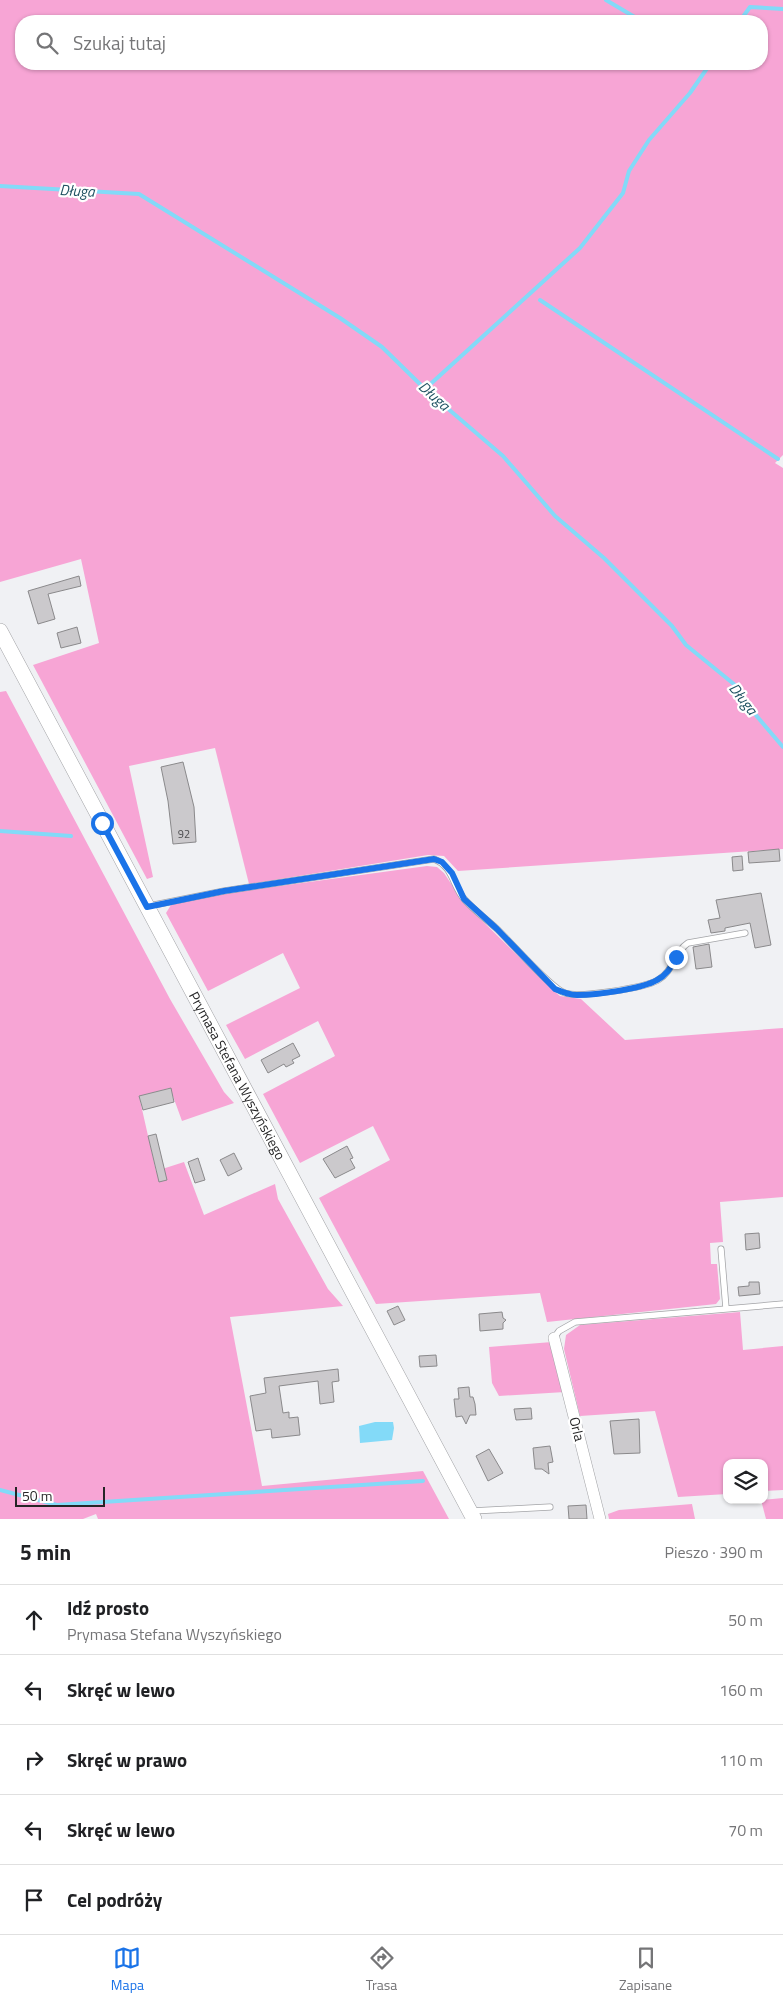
<!DOCTYPE html>
<html lang="pl">
<meta charset="utf-8">
<style>
body{margin:0;font-family:"Titillium Web",sans-serif;background:#f2f2f2;color:#202124}
.controls{position:absolute;right:15px;bottom:15px;display:grid;overflow:hidden;border-radius:10px;box-shadow:0 1px 4px #0004}
.controls button{width:45px;height:45px;display:grid;place-items:center;padding:0;border:0;border-bottom:1px solid #e0e0e0;background:#fff;color:#202124;font:25px sans-serif}
.scale{position:absolute;left:15px;bottom:12px;width:90px;box-sizing:border-box;padding-left:5px;border:2px solid #252526;border-top:0;font-size:14px;line-height:18px;white-space:nowrap;color:#252526;-webkit-text-stroke:4px #fff;paint-order:stroke}
.stop{position:absolute;width:15px;height:15px;margin:-11px;border:4px solid #1a73e8;border-radius:50%;background:#fff}
.stop.end{background:#1a73e8;border-color:#fff;box-shadow:0 1px 5px #0008}
.list{margin:0;padding:0;list-style:none}
h2{display:flex;justify-content:space-between;align-items:center;height:65px;margin:0;padding:0 20px;font-size:21px}
h2 small{font-size:16px;font-weight:400;color:#757577}
.list li{display:grid;grid-template-columns:32px 1fr auto;gap:15px;align-items:center;box-sizing:border-box;height:70px;padding:0 20px;border-top:1px solid #e0e0e0}
.list b{display:block;font-size:19px;white-space:nowrap}
.list p{margin:0;font-size:16px;white-space:nowrap;color:#757577}
.list em{font-size:16px;font-style:normal;color:#757577}
.icon{flex:none;width:28px;height:28px;fill:none;stroke:currentColor;stroke-width:2;stroke-linecap:round;stroke-linejoin:round}
.map{position:relative;flex:none;width:783px;height:1519px;overflow:hidden}
.search{position:absolute;background:#fff;box-shadow:0 1px 4px #0004;left:15px;right:15px;top:15px;height:55px;display:flex;align-items:center;gap:12px;box-sizing:border-box;padding:0 18px;border-radius:20px;color:#757577;font-size:19px}
.sheet{height:415px;background:#fff}
nav{display:flex;justify-content:space-around;align-items:center;box-sizing:border-box;height:70px;border-top:1px solid #e0e0e0;background:#fff;font-size:14px;color:#757577}
nav a{display:grid;justify-items:center;gap:2px}
nav .on{color:#1a73e8}
.map>svg:first-child{display:block}
</style>
<div class="map">
<svg width="783" height="1519" viewBox="0 0 783 1519">
<rect width="100%" height="100%" fill="#f0f1f4"/>
<g fill="#f7a5d5" fill-rule="evenodd">
<path d="M0,0H783V455L775,463L783,468V849L458,871L444,856L428,855L249,884L215,748L129,766L153,877L147,879L33,665L99,643L81,559L0,582ZM21,21H762V64H21Z"/>
<path d="M6,691L170,999L224,1092L234,1103L182,1121L170,1088L139,1096L156,1171L184,1162L204,1215L275,1184L278,1199L328,1289L343,1306L230,1317L262,1486L423,1471L449,1519H98L96,1514L83,1519H0V692Z"/>
<path d="M427,866L437,867L444,873L464,903L554,991L560,996L581,999L625,1040L783,1028V1197L720,1202L723,1242L710,1243L711,1264H717L720,1299L716,1304L547,1322L540,1293L376,1304L319,1198L390,1160L373,1126L300,1163L263,1094L335,1056L318,1021L245,1059L226,1025L300,988L283,953L208,991L166,913L171,905L214,895Z"/>
<path d="M740,1312L743,1350L783,1346V1490L764,1491V1463H727V1494L678,1497L655,1411L580,1416L564,1349L566,1335L580,1325Z"/>
<path d="M552,1342L565,1392L499,1396L492,1383L489,1347Z"/>
<path d="M783,1498V1519H766L761,1500Z"/>
<path d="M692,1504L695,1519H609L608,1514L619,1510Z"/>
</g>
<path fill="#83daf8" d="M375,1422H393L394,1428L392,1440L360,1443L359,1426Z"/>
<g fill="none" stroke-linecap="round" stroke-linejoin="round">
<g stroke="#83daf8" stroke-width="4">
<path d="M606,0L638,19"/>
<path d="M740,21L750,7L783,9"/>
<path d="M0,186L139,194L340,318L382,347L425,389L503,456L555,516L604,558L672,626L686,645L735,685L743,700L783,747"/>
<path d="M540,300L778,459"/>
<path d="M425,389L580,248L623,193L629,171L649,140L690,93L710,64"/>
<path d="M0,831L71,836"/>
<path d="M0,1490L57,1505L423,1481"/>
</g>
</g>
<g fill="#cbc9cc" stroke="#8a898b">
<path d="M79,576L81,586L48,594L55,619L38,624L28,591Z"/>
<path d="M77,627L81,643L61,648L57,633Z"/>
<path d="M183,762L194,807L196,842L173,844L168,801L161,767Z"/>
<path d="M779,849L780,861L749,863L748,852Z"/>
<path d="M742,856L743,870L733,871L732,857Z"/>
<path d="M761,893L771,945L755,948L750,923L725,928V931L711,933L708,920L720,918L716,900Z"/>
<path d="M709,944L712,967L696,969L693,947Z"/>
<path d="M293,1043L300,1056L292,1060L294,1063L286,1067L284,1064L268,1073L261,1060Z"/>
<path d="M171,1088L174,1102L143,1110L139,1096Z"/>
<path d="M156,1134L167,1180L159,1182L148,1136Z"/>
<path d="M347,1146L353,1158L350,1159L355,1168L335,1178L323,1159Z"/>
<path d="M234,1153L242,1169L228,1176L220,1160Z"/>
<path d="M198,1158L205,1180L195,1183L188,1162Z"/>
<path d="M759,1233L760,1248L746,1250L745,1234Z"/>
<path d="M749,1282H759L760,1294L739,1296L738,1287L749,1286Z"/>
<path d="M398,1306L405,1320L394,1325L387,1311Z"/>
<path d="M502,1312L503,1318L506,1320L503,1323V1329L480,1331L479,1314Z"/>
<path d="M436,1355L437,1366L420,1367L419,1356Z"/>
<path d="M338,1369L339,1381L332,1382L334,1402L320,1404L318,1381L279,1386L283,1413L289,1412V1418L298,1417L300,1435L272,1438L271,1429L256,1431L250,1396L266,1393L264,1378Z"/>
<path d="M469,1387L470,1397H473L475,1404L476,1415H470L466,1424L462,1416L456,1417L454,1399H459L458,1388Z"/>
<path d="M531,1408L532,1419L516,1420L514,1409Z"/>
<path d="M639,1419L640,1453L614,1454L610,1421Z"/>
<path d="M550,1446L553,1462L548,1463L549,1474L542,1469H535L533,1448Z"/>
<path d="M489,1449L503,1473L488,1481L476,1456Z"/>
<path d="M586,1505L587,1519H569L568,1506Z"/>
</g>
<g fill="none" stroke-linecap="round" stroke-linejoin="round">
<defs>
<g id="lane">
<path d="M149,906L224,891L434,859C454,867 452,886 465,900C474,910 486,919 496,928C510,941 551,989 565,993C580,998 644,988 658,980C674,971 674,952 688,943L745,933"/>
<path d="M721,1249L726,1308"/>
<path d="M554,1338L559,1331L575,1322L783,1304"/>
<path d="M472,1511L550,1507"/>
</g>
<path id="street" d="M554,1338L600,1519"/>
<g id="secondary">
<path id="s1" d="M0,631L474,1519"/>
</g>
</defs>
<use href="#lane" stroke="#a3a4a7" stroke-width="7"/>
<use href="#street" stroke="#a3a4a7" stroke-width="12"/>
<use href="#secondary" stroke="#a3a4a7" stroke-width="16"/>
<use href="#lane" stroke="#fff" stroke-width="5.5"/>
<use href="#street" stroke="#fff" stroke-width="11"/>
<use href="#secondary" stroke="#fff" stroke-width="15"/>
</g>
<g fill="none" stroke-linecap="round" stroke-linejoin="round">
<path stroke="#1a73e8" stroke-width="6" d="M102,823L147,907L224,891L434,859L442,862L452,873L464,899L497,929L555,989C562,992 569,995 577,995C596,995 642,989 657,980C667,975 672,967 676,957"/>
</g>
<g text-anchor="middle" stroke-width="4.5" stroke-linejoin="round" paint-order="stroke">
<g font-size="11" fill="#4e4e50">
<text x="184" y="838">92</text>
</g>
<g font-size="14" fill="#252526" stroke="#fff">
<text dy="5" stroke="none"><textPath href="#s1" startOffset="504">Prymasa Stefana Wyszyńskiego</textPath></text>
<text transform="translate(577 1429) rotate(76)" y="5">Orla</text>
</g>
<g font-size="15" font-style="italic" fill="#215363" stroke="#fff">
<text transform="translate(77 191) rotate(3)" y="5">Długa</text>
<text transform="translate(434 396) rotate(42)" y="5">Długa</text>
<text transform="translate(743 699) rotate(52)" y="5">Długa</text>
</g>
</g>
</svg>
<div class="controls">
<button><svg class="icon" aria-label="layers" viewBox="0 0 24 24"><path d="M12 4l9 5-9 5-9-5zM3 14l9 5 9-5"/></svg></button>
</div>
<div class="scale">50 m</div>
<div class="stop" style="left:102px;top:823px"></div>
<div class="stop end" style="left:676px;top:957px"></div>
<div class="search"><svg class="icon" aria-label="search" viewBox="0 0 24 24"><circle cx="10" cy="10" r="6"/><path d="M15 15l6 6"/></svg>Szukaj tutaj</div>
</div>
<section class="sheet">
<h2>5 min<small>Pieszo · 390 m</small></h2>
<ul class="list">
<li><svg class="icon" aria-label="ahead" viewBox="0 0 24 24"><path d="M12 20V5M6 11l6-6 6 6"/></svg><div><b>Idź prosto</b><p>Prymasa Stefana Wyszyńskiego</p></div><em>50 m</em></li>
<li><svg class="icon" aria-label="left" viewBox="0 0 24 24"><path d="M17 20v-9H6M10 6l-5 5 5 5"/></svg><div><b>Skręć w lewo</b></div><em>160 m</em></li>
<li><svg class="icon" aria-label="right" viewBox="0 0 24 24"><path d="M7 20v-9h11M14 6l5 5-5 5"/></svg><div><b>Skręć w prawo</b></div><em>110 m</em></li>
<li><svg class="icon" aria-label="left" viewBox="0 0 24 24"><path d="M17 20v-9H6M10 6l-5 5 5 5"/></svg><div><b>Skręć w lewo</b></div><em>70 m</em></li>
<li><svg class="icon" aria-label="arrive" viewBox="0 0 24 24"><path d="M6 21V4h12l-3 4 3 4H6"/></svg><div><b>Cel podróży</b></div></li>
</ul>
</section>
<nav>
<a class="on"><svg class="icon" aria-label="map" viewBox="0 0 24 24"><path d="M3 6l6-2 6 2 6-2v14l-6 2-6-2-6 2zM9 4v14M15 6v14"/></svg>Mapa</a>
<a><svg class="icon" aria-label="directions" viewBox="0 0 24 24"><path d="M12 3l9 9-9 9-9-9zM9 14v-3h6M13 9l2 2-2 2"/></svg>Trasa</a>
<a><svg class="icon" aria-label="saved" viewBox="0 0 24 24"><path d="M7 4h10v16l-5-4-5 4z"/></svg>Zapisane</a>
</nav>
